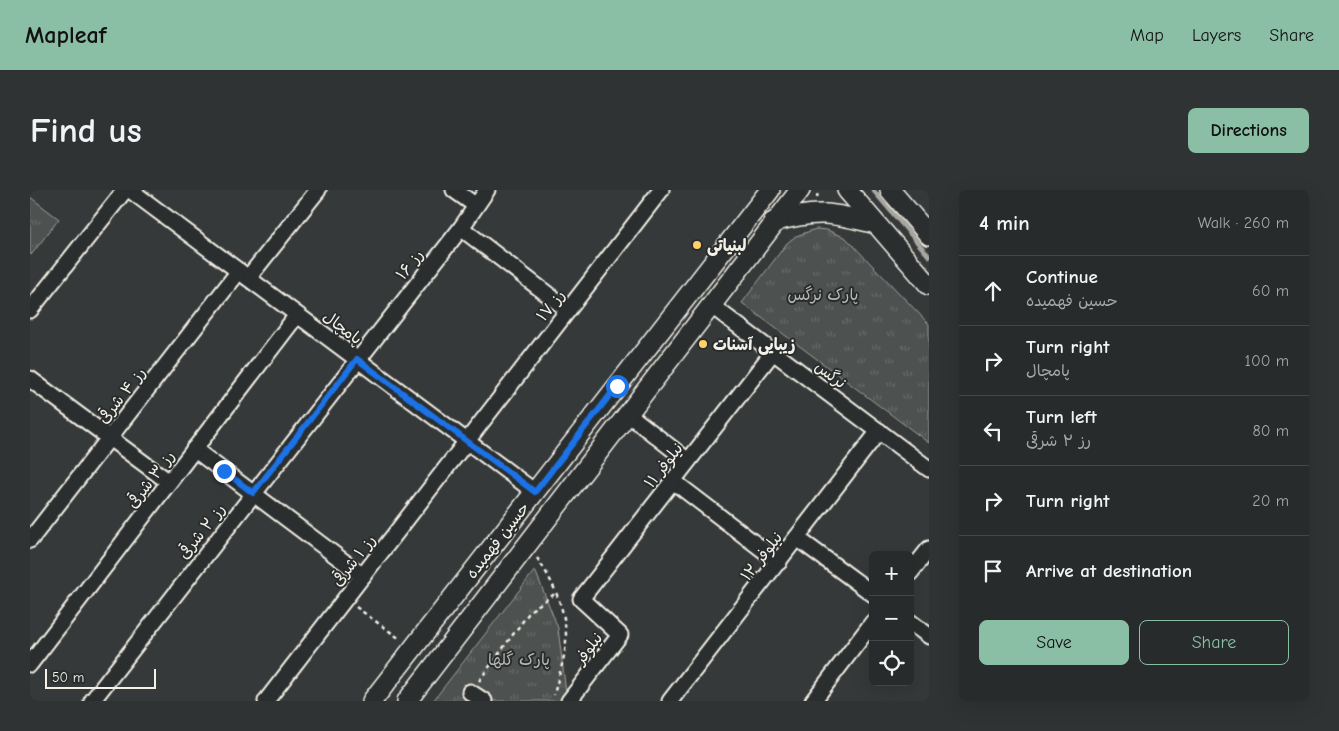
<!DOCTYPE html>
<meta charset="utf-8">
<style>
body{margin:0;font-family:"Comic Neue","Playpen Sans Arabic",sans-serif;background:#303333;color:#f1f3f6}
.controls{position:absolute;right:15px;bottom:15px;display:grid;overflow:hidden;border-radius:8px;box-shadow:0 5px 20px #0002}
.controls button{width:45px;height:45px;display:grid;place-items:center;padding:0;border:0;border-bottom:1px solid #444747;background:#282b2b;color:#f1f3f6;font:25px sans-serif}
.scale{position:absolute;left:15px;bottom:12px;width:111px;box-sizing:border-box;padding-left:5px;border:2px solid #f4f1e8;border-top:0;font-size:14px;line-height:18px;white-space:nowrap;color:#f4f1e8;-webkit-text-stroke:4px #2a2d2e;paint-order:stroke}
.stop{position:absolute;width:15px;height:15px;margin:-11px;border:4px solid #1a73e8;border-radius:50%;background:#fff}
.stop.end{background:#1a73e8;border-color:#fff;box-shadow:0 1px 5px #0008}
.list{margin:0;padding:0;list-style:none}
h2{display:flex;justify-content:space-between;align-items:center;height:65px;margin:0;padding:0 20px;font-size:21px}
h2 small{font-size:16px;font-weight:400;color:#a5a7a9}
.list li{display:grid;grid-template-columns:32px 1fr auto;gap:15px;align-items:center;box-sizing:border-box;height:70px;padding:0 20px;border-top:1px solid #444747}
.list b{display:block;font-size:19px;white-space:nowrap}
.list p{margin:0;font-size:16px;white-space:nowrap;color:#a5a7a9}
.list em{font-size:16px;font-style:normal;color:#a5a7a9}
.actions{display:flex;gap:10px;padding:15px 20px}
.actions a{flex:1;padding:11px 0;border:1px solid #8abfa5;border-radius:8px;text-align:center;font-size:18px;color:#8abfa5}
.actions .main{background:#8abfa5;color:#111}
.icon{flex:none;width:28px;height:28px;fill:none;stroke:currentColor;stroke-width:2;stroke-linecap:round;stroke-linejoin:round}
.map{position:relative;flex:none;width:899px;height:511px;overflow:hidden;border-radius:8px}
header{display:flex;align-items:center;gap:30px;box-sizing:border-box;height:70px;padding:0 25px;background:#8abfa5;color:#111}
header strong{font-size:24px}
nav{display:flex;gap:28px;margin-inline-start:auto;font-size:18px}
.intro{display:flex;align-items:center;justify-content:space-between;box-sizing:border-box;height:120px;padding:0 30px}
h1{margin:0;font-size:35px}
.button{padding:12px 22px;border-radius:8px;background:#8abfa5;color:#111;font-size:18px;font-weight:700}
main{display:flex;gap:30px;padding:0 30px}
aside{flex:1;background:#282b2b;border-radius:8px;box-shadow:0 5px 20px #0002}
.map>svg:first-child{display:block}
</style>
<header>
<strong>Mapleaf</strong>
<nav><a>Map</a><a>Layers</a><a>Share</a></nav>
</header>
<div class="intro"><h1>Find us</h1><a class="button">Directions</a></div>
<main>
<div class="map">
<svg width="899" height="511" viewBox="0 0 899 511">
<defs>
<pattern id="park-tufts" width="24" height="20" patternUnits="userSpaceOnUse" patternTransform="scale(1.25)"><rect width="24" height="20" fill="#4e514f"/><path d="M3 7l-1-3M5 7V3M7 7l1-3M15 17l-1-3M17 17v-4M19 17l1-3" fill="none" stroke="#686a68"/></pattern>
</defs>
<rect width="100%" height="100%" fill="#363939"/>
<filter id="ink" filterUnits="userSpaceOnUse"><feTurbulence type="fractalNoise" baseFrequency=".02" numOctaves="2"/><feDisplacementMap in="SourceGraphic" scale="10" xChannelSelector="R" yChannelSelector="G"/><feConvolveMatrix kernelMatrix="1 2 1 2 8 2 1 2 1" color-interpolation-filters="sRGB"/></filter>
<g filter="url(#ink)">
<g fill="url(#park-tufts)" stroke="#a1a19c">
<path d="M0,7L29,29L1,65L0,64Z"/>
<path d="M786,39L797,40L816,48L899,134V253L712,113L757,53L766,46Z"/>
<path d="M505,380L528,438L537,511H403Z"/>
</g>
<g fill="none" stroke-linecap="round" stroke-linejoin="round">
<path stroke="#a8a7a1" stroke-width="4.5" d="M843,0L899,66"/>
<defs>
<g id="minor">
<path d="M100,0L505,302"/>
<path d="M424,0L445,15"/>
<path d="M431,38L538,120"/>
<path d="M218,88L288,0"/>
<path d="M682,116L899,279"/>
<path d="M0,120L95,0"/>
<path d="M0,189L139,292"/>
<path d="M603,228L658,271"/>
<path d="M164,259L333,386"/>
<path d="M643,291L749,372"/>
<path d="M767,348L843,404"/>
<path d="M0,350L209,81"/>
<path d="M880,383L899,359"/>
<path d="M880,432L899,446"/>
<path d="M0,474L267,125"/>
<path d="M440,502L454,511"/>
<path d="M62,511L431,38L457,0"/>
<path d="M236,511L631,0"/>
<path d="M539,511L590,445L551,409L743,162"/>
<path d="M640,511L849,241"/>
<path d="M783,511L843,432"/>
</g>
<g id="major">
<path d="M817,0L899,95"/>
<path d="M860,0L899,45"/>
<path d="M743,32C787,19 804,23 846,34"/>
<path d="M342,511L740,0"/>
<path d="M377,511L770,0"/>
</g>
</defs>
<use href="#minor" stroke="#f4f1e8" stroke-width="19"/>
<use href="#major" stroke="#f4f1e8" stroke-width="22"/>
<g stroke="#f4f1e8" stroke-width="2.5" stroke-dasharray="4 4" stroke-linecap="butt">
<path d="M787,8L788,0"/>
<path d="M507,368C523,391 537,422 536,451C535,469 528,487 524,505"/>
<path d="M326,417L370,449"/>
<path d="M449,491L501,420L526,403"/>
</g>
<use href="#minor" stroke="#2a2d2e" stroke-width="15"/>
<use href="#major" stroke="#2a2d2e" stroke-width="19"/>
</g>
</g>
<g fill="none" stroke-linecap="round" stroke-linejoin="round" filter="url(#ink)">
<path stroke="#1a73e8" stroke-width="6" d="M194,281L223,303L327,169L505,302L587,196"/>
</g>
<g fill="#ffd166" stroke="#2a2d2e" stroke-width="2">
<circle cx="667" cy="55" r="5"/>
<circle cx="673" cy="154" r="5"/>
</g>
<g text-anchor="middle" stroke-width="4" stroke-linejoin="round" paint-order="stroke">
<g font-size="16" font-weight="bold" fill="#f4f1e8" stroke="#2a2d2e" text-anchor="start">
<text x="677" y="61">لبنیاتی</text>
<text x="683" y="160">زیبایی آسنات</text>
</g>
<g font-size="16" fill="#f4f1e8" stroke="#2a2d2e">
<text transform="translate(379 74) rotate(-52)" y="6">رز ۱۶</text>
<text transform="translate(520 115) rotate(-52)" y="6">رز ۱۷</text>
<text transform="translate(313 137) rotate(37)" y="6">پامچال</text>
<text transform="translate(801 184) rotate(37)" y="6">نرگس</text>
<text transform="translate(91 205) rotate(-52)" y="6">رز ۴ شرقی</text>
<text transform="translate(633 275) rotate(-52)" y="6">نیلوفر ۱۱</text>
<text transform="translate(120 289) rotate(-53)" y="6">رز ۳ شرقی</text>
<text transform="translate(171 341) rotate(-52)" y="6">رز ۲ شرقی</text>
<text transform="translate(467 350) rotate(-52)" y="6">حسین فهمیده</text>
<text transform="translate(731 366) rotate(-52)" y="6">نیلوفر ۱۲</text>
<text transform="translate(323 370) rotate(-52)" y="6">رز ۱ شرقی</text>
<text transform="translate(558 458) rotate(-53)" y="6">نیلوفر</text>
</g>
<g font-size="16" fill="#bab9b2" stroke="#2a2d2e">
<text x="793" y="110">پارک نرگس</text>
<text x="489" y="475">پارک گلها</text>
</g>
</g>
</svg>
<div class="controls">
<button>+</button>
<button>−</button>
<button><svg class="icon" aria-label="locate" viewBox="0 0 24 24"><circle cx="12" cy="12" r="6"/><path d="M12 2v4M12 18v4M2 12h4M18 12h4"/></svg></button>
</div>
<div class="scale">50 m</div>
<div class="stop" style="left:587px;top:196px"></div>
<div class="stop end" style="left:194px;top:281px"></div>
</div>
<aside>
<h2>4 min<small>Walk · 260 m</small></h2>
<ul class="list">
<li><svg class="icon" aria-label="ahead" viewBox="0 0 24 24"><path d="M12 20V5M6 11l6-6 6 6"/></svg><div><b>Continue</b><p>حسین فهمیده</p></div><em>60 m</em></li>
<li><svg class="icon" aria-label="right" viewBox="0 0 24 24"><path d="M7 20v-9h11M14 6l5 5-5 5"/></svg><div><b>Turn right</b><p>پامچال</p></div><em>100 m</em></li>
<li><svg class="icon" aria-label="left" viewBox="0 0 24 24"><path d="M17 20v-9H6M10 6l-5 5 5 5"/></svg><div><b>Turn left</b><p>رز ۲ شرقی</p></div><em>80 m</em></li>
<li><svg class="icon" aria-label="right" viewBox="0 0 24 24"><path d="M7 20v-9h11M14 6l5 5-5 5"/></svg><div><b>Turn right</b></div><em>20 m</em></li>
<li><svg class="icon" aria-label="arrive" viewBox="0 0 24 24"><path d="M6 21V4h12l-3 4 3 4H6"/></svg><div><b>Arrive at destination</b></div></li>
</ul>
<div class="actions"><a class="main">Save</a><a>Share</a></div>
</aside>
</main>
